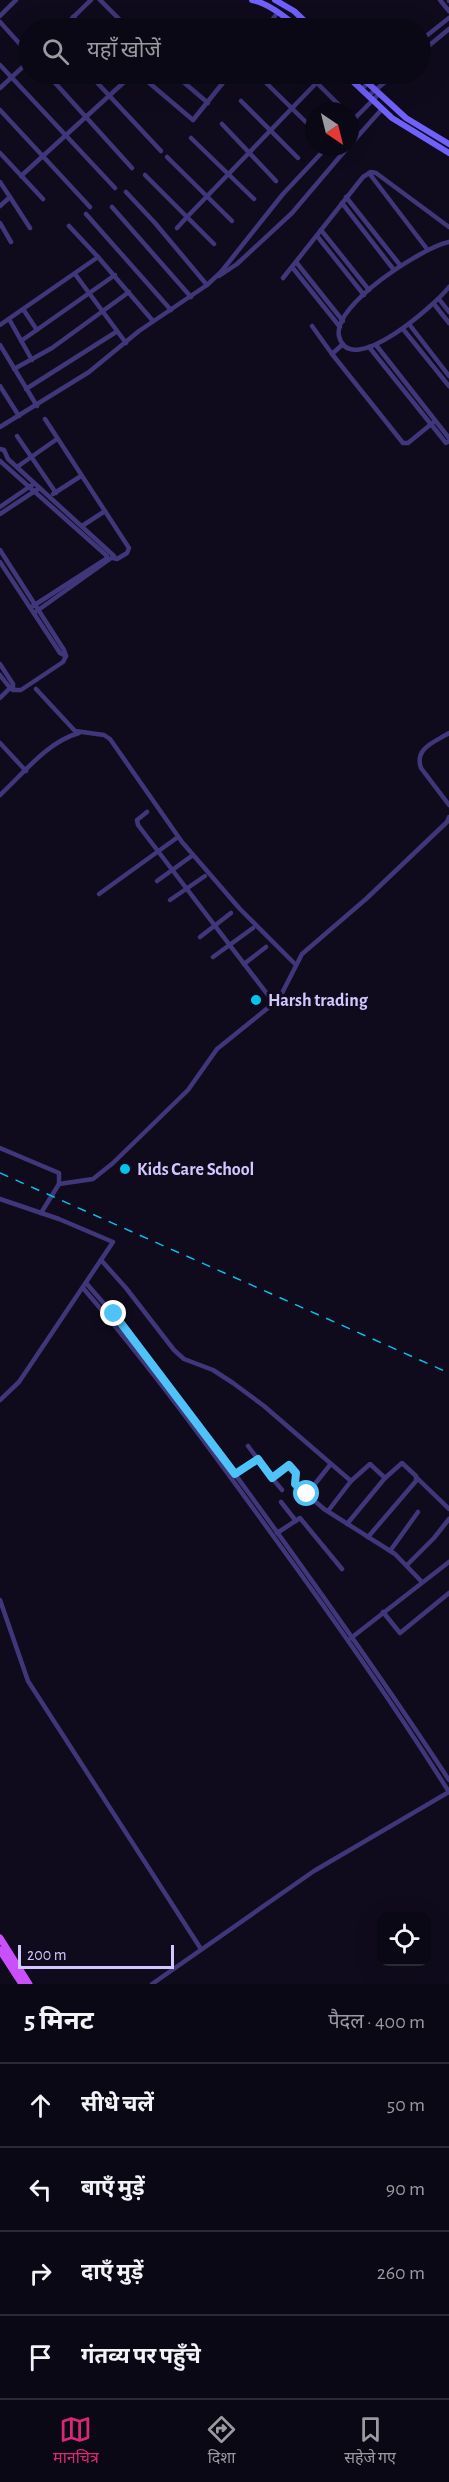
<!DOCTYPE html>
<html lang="hi">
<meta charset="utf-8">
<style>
body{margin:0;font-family:"Alegreya Sans","Noto Sans Devanagari",sans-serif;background:#191622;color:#f1f3f6}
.controls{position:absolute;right:18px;bottom:18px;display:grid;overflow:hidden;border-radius:12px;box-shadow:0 6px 24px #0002}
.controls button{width:54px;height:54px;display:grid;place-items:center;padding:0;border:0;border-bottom:2px solid #2b2934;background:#0b0815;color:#f1f3f6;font:30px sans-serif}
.compass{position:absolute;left:305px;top:102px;width:54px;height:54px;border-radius:50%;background:#0b0815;box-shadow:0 6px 24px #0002;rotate:145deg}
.scale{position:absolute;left:18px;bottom:15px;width:156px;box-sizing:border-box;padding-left:6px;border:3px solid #d2c7fe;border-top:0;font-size:16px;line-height:21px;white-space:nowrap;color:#d2c7fe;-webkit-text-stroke:4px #0f0b1c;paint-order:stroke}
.stop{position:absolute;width:18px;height:18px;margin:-14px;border:4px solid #4fc3f7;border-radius:50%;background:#fff}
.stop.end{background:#4fc3f7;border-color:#fff;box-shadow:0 2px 6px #0008}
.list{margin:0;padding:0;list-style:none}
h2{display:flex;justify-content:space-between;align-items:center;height:78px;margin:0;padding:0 24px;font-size:26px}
h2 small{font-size:20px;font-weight:400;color:#9a9aa0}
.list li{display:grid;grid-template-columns:39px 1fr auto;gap:18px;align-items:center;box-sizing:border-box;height:84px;padding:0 24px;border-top:2px solid #2b2934}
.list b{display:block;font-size:22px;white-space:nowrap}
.list em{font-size:20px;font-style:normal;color:#9a9aa0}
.icon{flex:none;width:33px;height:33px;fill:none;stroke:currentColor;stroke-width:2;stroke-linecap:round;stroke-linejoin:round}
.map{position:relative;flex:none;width:449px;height:1984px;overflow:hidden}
.search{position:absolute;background:#0b0815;box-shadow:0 6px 24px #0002;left:18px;right:18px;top:18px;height:66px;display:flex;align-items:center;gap:15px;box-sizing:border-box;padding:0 21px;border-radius:33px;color:#9a9aa0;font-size:22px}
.sheet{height:414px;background:#0b0815}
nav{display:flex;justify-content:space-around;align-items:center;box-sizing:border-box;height:84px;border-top:2px solid #2b2934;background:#0b0815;font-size:16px;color:#9a9aa0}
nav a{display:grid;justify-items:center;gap:3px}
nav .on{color:#db2777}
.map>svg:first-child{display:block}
</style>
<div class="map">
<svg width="449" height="1984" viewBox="0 0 449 1984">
<rect width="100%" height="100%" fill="#0f0b1c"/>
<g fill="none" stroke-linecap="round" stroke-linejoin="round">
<g stroke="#3f377a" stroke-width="4.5">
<path d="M100,0L128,28"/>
<path d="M440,0L449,11"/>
<path d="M449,0V1"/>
<path d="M0,16L16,0"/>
<path d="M73,17L86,28"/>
<path d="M0,22L28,53"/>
<path d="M225,23L234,28"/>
<path d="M62,28L91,0"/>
<path d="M266,28L278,12"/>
<path d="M420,41L449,18"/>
<path d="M420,53L449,29"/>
<path d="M0,65L115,188"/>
<path d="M47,74L132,168"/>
<path d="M89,74L161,151"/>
<path d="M174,74L208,103"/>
<path d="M210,74L222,84"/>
<path d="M308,74L345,111"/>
<path d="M141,76L193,120L230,74"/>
<path d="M259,76L314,130"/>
<path d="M0,88L28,62"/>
<path d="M361,89L380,74"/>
<path d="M368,96L395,74"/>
<path d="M241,101L298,158"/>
<path d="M0,110L90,207"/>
<path d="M350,123L379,94"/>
<path d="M222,124L276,181"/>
<path d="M191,138L254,199"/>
<path d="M350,145L382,109"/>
<path d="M0,153L43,199"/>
<path d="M167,157L232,221"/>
<path d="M369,173L427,249"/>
<path d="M145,175L187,217L177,228"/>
<path d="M21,176L133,74"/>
<path d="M0,182L10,197"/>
<path d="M126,192L155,223L207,285"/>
<path d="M346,197L400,265"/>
<path d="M342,203L394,270"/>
<path d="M0,206L10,197L30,228"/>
<path d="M112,207L191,297"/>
<path d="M86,214L171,310"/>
<path d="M0,223L11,242"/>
<path d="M69,226L98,257"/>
<path d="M321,230L369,290"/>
<path d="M317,236L364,295"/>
<path d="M449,242C423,247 332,305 339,336C350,381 437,303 449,287"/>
<path d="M214,244L187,217L325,74"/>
<path d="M296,262L343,321"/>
<path d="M292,267L340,327"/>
<path d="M75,274L126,343"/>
<path d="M219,276L237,264L292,213L348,147"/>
<path d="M283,278L363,177L371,172L376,173L449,227"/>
<path d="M439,299L449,312"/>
<path d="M434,304L449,323"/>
<path d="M23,309L37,330"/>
<path d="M9,319L32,360"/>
<path d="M409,324L449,376"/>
<path d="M0,325L98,257L153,321"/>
<path d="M312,326L332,354"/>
<path d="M403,329L449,386"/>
<path d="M21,341L115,275"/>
<path d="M343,344L332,354L403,443H408L435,421"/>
<path d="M0,345L37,406"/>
<path d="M376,345L449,438"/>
<path d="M369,347L446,443L449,441"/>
<path d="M14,369L52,348L129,292"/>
<path d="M0,386L19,416"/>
<path d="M26,389L116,332"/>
<path d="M45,419L129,548L127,553L117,559L113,558"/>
<path d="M0,427L89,372L139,331L207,285L221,272L283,194L327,147"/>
<path d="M17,436L56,493"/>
<path d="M0,449L4,450L8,459L114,556L34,613"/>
<path d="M0,461L107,556L106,559L33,606"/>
<path d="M17,467L57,439"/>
<path d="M53,494L81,476"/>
<path d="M0,507L32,485"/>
<path d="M0,514L38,489"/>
<path d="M82,526L105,511"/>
<path d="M0,550L64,650L66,656L60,653L0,562"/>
<path d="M0,664L13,684V690L10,688L0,675"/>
<path d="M36,689L75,731L104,735L110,739L182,842L240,909L295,964"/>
<path d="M13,690H21L63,662L66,656"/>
<path d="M0,698L10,688"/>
<path d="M449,733C435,742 414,748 421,768L449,805"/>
<path d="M0,743L26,771"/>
<path d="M0,795C24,773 47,742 79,733"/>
<path d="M147,812L137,820L138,825L274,1003"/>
<path d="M157,881L193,855"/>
<path d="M99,894L178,837"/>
<path d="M170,900L205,876"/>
<path d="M200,937L231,913"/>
<path d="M213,957L253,928"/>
<path d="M244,964L266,947"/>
<path d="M0,1148L59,1173V1184L41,1213"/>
<path d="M59,1184L93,1179L113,1163L188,1090L217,1049L279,999L302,954L366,899L447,822L449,817"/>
<path d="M0,1199L59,1219L113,1242L19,1382L0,1400"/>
<path d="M101,1260L126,1288L174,1350L184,1359L213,1370L233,1383L264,1406L351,1481L328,1511"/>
<path d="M86,1283C145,1349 196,1421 248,1492C317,1587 385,1682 449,1780"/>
<path d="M83,1288C150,1366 211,1450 271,1533C333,1618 393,1703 449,1792"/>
<path d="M248,1446L272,1478L289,1465L296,1473L295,1484L324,1509L395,1554L422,1582"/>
<path d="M233,1475L258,1459"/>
<path d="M272,1478L282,1490"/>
<path d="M417,1478L449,1509"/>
<path d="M351,1481L370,1464L385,1478L402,1463L416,1476V1481L368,1537"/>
<path d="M307,1494L330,1465"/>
<path d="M281,1502L296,1521"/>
<path d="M347,1524L385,1478"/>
<path d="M277,1533L300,1518L342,1569"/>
<path d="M390,1551L418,1512"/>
<path d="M407,1565L434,1538L449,1519"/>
<path d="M0,1600L28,1681L201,1949"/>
<path d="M383,1612L400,1633L449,1593"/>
<path d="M351,1638L449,1562"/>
<path d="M152,1984L314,1871L449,1792"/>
</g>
<g stroke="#7060fc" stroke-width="6">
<path d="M252,0C270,4 285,17 299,28"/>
<path d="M275,0L294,11L312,28"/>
<path d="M345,74L392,118L449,153"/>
<path d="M358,74L406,118L449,144"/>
</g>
<g stroke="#ca50fc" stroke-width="7">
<path d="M0,1938L29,1984"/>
<path d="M0,1950L22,1984"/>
</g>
<path stroke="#04c3ed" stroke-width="1.5" stroke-dasharray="9 8" stroke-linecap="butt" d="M0,1173L449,1373"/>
</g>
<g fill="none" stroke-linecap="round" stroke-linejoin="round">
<path stroke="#4fc3f7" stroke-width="8" d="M114,1314L235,1474L258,1459L272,1478L289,1465L296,1473L295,1484L307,1494"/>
</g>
<g fill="#04c3ed" stroke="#0f0b1c" stroke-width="2">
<circle cx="256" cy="1000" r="6"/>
<circle cx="125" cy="1169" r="6"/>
</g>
<g text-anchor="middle" stroke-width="6" stroke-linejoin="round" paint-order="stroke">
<g font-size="18" font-weight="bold" fill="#d2c7fe" stroke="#0f0b1c" text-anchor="start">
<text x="268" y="1006">Harsh trading</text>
<text x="137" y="1175">Kids Care School</text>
</g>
</g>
</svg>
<div class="controls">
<button><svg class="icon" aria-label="locate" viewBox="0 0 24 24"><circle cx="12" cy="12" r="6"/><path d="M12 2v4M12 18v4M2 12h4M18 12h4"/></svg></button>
</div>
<svg class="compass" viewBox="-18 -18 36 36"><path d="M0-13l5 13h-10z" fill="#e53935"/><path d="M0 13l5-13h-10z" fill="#9a9aa0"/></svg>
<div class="scale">200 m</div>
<div class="stop" style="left:307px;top:1494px"></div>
<div class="stop end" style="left:114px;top:1314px"></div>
<div class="search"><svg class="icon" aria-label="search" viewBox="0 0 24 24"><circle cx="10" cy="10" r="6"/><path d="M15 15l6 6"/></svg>यहाँ खोजें</div>
</div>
<section class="sheet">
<h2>5 मिनट<small>पैदल · 400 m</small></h2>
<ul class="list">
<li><svg class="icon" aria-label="ahead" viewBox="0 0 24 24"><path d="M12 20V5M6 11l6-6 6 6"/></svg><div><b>सीधे चलें</b></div><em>50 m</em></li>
<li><svg class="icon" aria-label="left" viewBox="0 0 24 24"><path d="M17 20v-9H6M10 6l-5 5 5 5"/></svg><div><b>बाएँ मुड़ें</b></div><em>90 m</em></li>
<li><svg class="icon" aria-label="right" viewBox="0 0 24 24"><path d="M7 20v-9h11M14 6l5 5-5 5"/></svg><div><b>दाएँ मुड़ें</b></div><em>260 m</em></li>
<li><svg class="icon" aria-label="arrive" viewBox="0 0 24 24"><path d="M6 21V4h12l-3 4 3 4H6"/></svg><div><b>गंतव्य पर पहुँचे</b></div></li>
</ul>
</section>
<nav>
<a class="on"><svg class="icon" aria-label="map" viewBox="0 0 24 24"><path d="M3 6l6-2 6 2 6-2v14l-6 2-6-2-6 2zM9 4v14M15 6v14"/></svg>मानचित्र</a>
<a><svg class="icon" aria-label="directions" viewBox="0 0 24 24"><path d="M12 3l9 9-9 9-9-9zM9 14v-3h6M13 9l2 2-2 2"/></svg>दिशा</a>
<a><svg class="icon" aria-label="saved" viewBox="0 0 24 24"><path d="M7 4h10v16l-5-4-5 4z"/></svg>सहेजे गए</a>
</nav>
